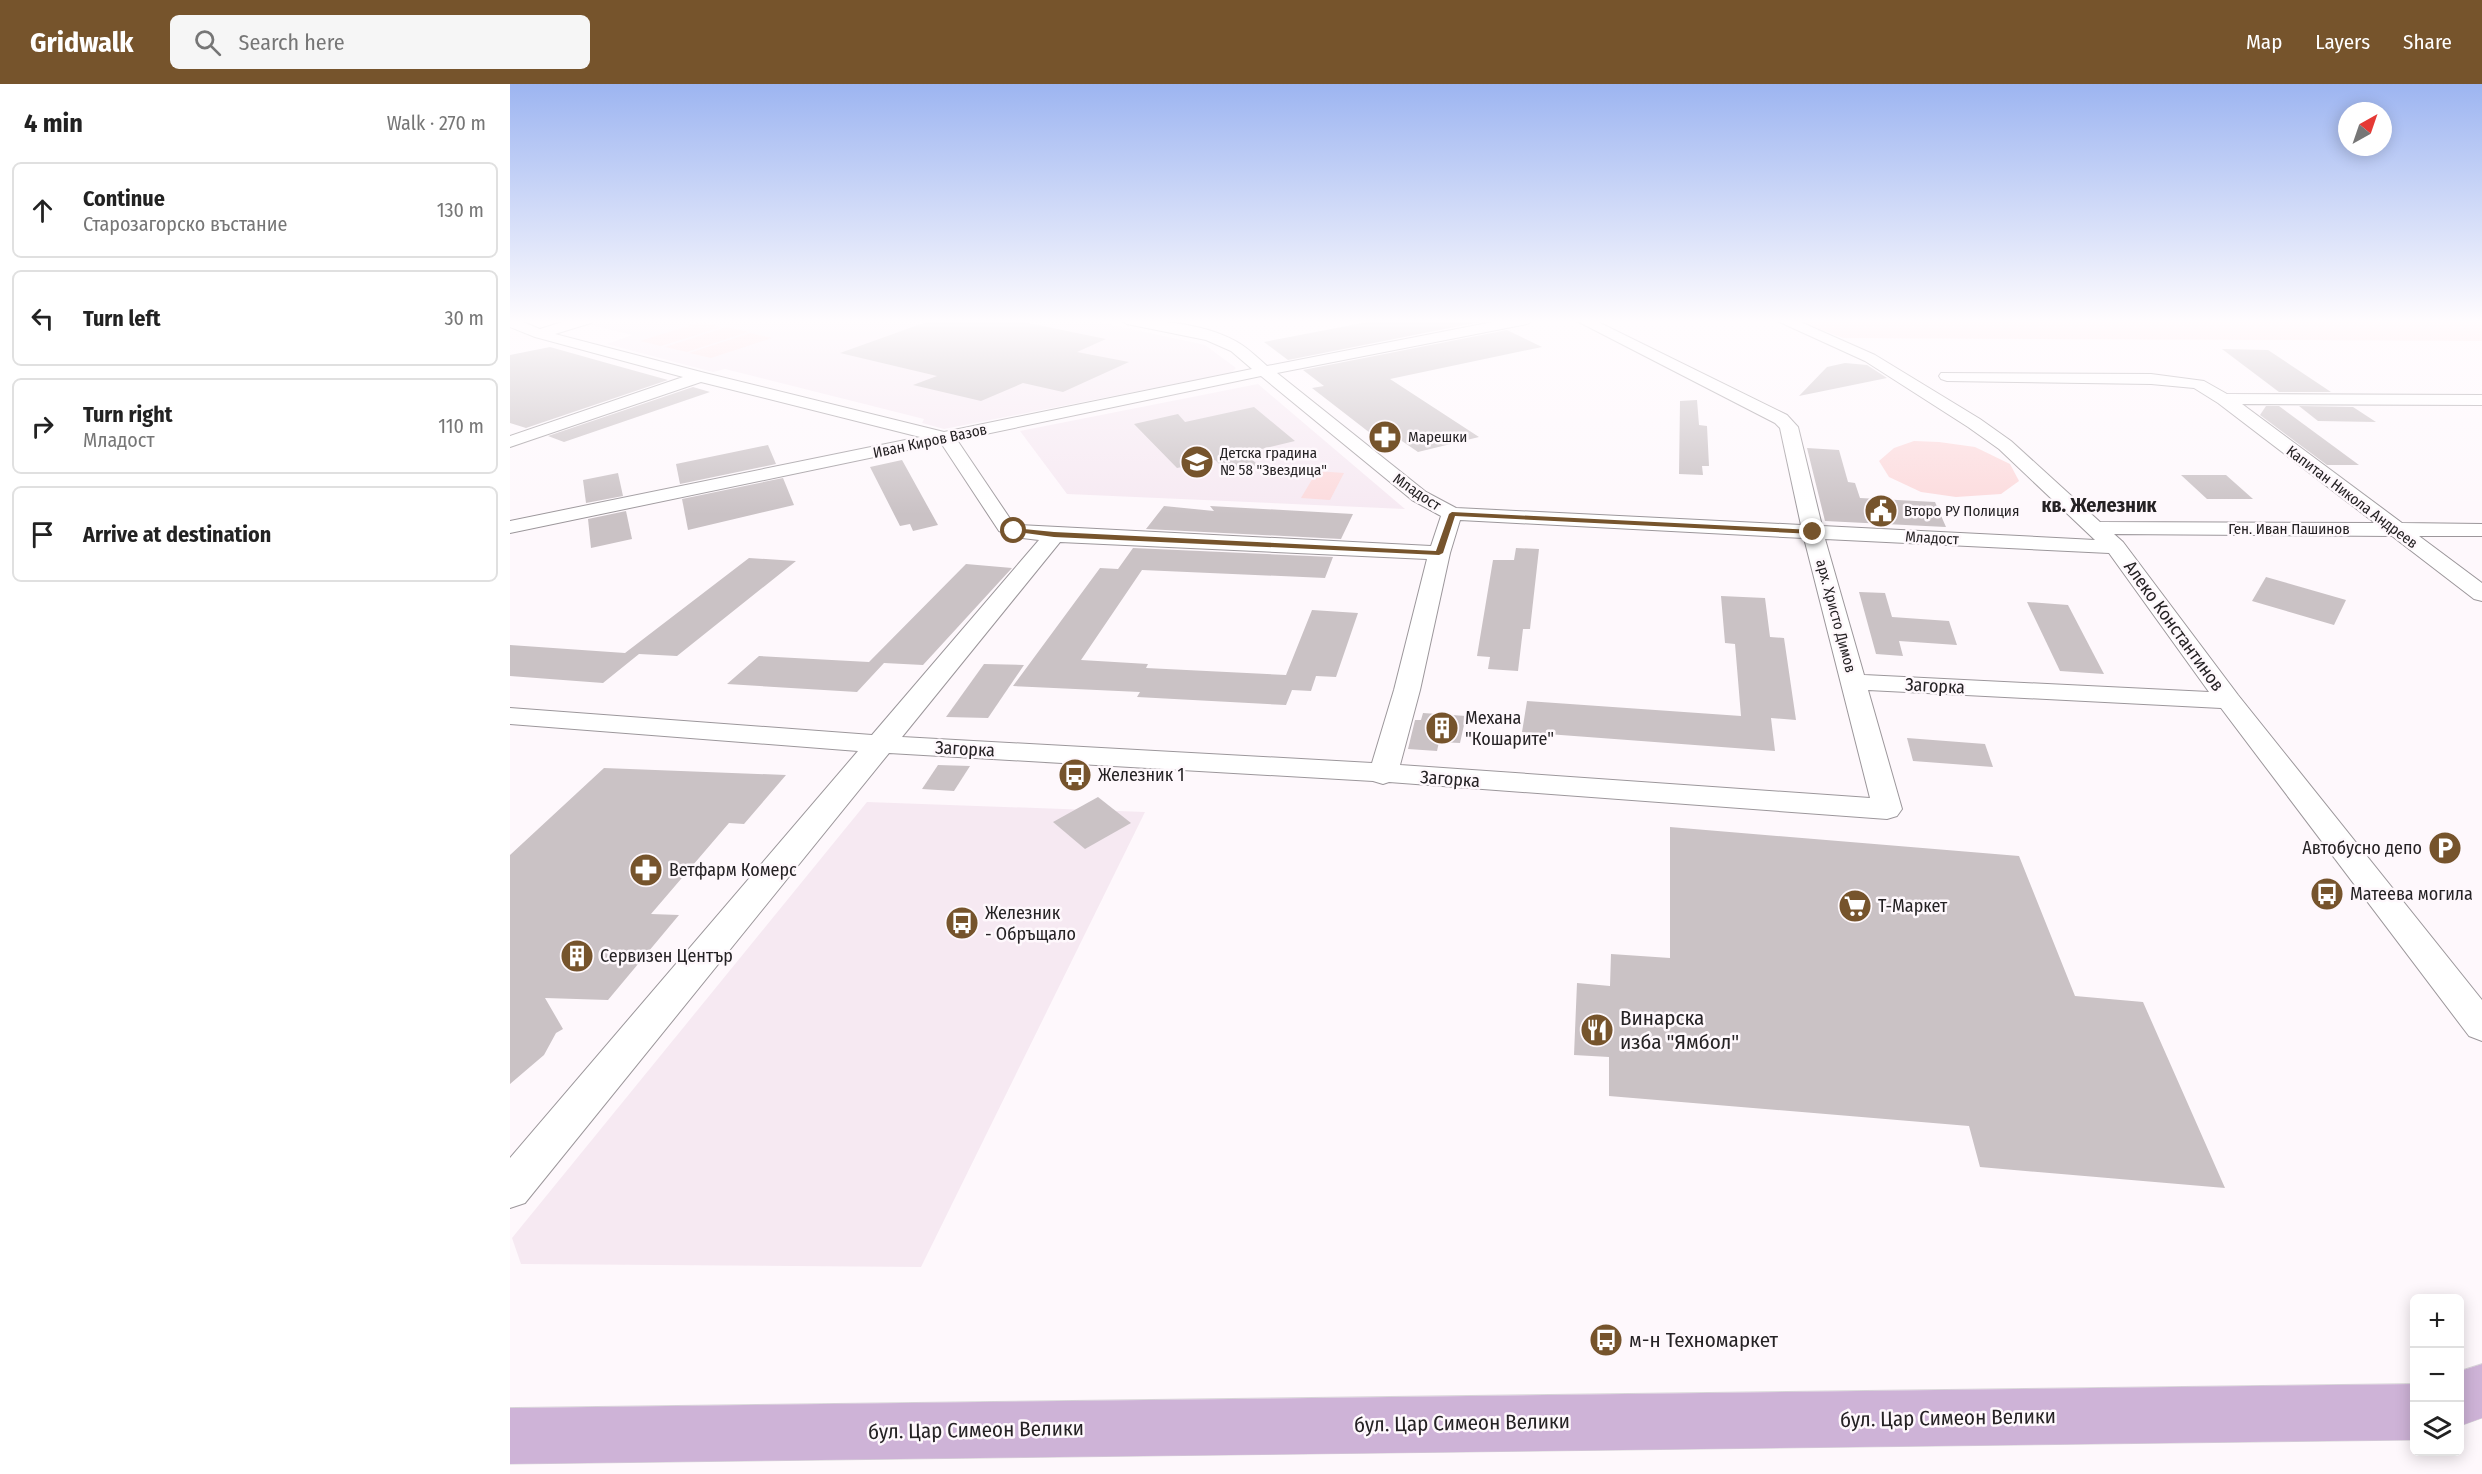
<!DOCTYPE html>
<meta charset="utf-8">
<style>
body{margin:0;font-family:"Fira Sans Condensed",sans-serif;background:#f6f6f6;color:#222}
.controls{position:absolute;right:18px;bottom:18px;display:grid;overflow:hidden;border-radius:9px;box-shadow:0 3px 15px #0003}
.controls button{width:54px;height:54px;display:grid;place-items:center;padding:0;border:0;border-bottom:2px solid #e0e0e0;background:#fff;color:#222;font:30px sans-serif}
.compass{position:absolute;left:1828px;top:18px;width:54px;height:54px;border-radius:50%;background:#fff;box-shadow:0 3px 15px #0003;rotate:40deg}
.stop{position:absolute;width:18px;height:18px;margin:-14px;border:4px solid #76542c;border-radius:50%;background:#fff}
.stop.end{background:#76542c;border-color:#fff;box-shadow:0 2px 6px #0008}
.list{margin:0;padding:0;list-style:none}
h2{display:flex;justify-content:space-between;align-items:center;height:78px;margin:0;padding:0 24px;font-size:26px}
h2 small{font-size:20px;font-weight:400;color:#767676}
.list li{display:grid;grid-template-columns:39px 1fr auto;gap:18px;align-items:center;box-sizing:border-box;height:96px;margin:0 12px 12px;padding:0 12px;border:2px solid #e0e0e0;border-radius:9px}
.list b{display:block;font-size:22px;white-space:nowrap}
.list p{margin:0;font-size:20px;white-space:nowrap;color:#767676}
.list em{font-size:20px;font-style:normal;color:#767676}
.icon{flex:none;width:33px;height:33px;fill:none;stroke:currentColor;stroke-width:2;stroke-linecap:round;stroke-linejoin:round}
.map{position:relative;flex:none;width:1972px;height:1390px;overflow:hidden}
header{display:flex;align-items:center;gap:36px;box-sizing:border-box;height:84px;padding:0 30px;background:#76542c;color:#fff}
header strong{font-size:28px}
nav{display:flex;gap:33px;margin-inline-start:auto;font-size:21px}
.search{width:420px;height:54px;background:#f6f6f6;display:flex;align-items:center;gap:15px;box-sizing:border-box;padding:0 21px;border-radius:9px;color:#767676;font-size:22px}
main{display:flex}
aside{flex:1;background:#fff}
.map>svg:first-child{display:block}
</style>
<header>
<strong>Gridwalk</strong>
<div class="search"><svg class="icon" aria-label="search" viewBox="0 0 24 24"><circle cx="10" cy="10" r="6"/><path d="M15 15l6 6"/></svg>Search here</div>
<nav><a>Map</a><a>Layers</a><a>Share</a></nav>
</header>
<main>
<aside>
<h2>4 min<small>Walk · 270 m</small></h2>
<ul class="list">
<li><svg class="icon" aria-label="ahead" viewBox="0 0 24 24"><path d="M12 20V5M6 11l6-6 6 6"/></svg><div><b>Continue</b><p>Старозагорско въстание</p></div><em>130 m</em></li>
<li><svg class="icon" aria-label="left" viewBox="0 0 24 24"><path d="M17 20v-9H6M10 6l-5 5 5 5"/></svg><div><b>Turn left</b></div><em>30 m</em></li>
<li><svg class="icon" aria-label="right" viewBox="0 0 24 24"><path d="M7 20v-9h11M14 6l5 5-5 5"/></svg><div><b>Turn right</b><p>Младост</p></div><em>110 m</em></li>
<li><svg class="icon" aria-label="arrive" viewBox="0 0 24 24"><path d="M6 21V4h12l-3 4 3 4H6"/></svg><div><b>Arrive at destination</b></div></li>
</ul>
</aside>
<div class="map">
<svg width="1972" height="1390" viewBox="0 0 1972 1390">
<rect width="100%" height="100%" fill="#fef8fc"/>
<g fill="#f6e9f2">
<path d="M91,236H580L695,261L726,284L721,289L434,345L412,339L414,335L215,285L203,288L97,260L122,251L77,240Z"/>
<path d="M748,300L895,425L557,410L510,347Z"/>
<path d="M357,718L635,728L411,1183L11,1180L2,1154Z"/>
</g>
<g fill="#fcdadc">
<path d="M1286,236H1972V257L1333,254Z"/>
<path d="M191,238L212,243L151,262L130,257Z"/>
<path d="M216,243L238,248L177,268L155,263Z"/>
<path d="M240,249L262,254L201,274L179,269Z"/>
<path d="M1404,357L1429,358L1465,363L1500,380L1509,397L1491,410L1446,413L1411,408L1379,393L1369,377L1384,364Z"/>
<path d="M807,387L834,389L820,416L791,414Z"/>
</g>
<g fill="#cac2c5">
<path d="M422,236H503L596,255L567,268L619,278L553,308L513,299L471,317L403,301L427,292L330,269Z"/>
<path d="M868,236H980L778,276L754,258Z"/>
<path d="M997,246L1032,263L880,295L969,353L908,368L889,355L873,359L802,304L814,302L793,286Z"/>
<path d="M40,263L104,281L158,296L16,344L0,339V271Z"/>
<path d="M1712,265L1758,266L1821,308H1769Z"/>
<path d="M1335,279L1357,281L1377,294L1289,312L1317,283Z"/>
<path d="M183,303L200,308L54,358L38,352Z"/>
<path d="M1187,316L1189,341L1197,342L1199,382H1192L1193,391L1169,390L1170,317Z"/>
<path d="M1756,322H1769L1849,381H1817L1750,331Z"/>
<path d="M1789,322L1843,323L1866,338L1808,337Z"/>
<path d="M744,323L785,357L735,369L748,381L718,388L705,376L667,384L624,340L668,330L675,338Z"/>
<path d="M258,361L266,380L170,400L166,380Z"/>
<path d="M1297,364L1329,366L1338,398L1345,399L1350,414L1425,418L1436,443L1315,437Z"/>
<path d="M392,376L397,385L428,441L403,447L400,440L390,442L360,383Z"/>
<path d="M108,389L113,412L76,419L73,396Z"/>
<path d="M1671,391H1716L1743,415H1697Z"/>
<path d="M273,394L284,421L178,446L172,415Z"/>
<path d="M654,422L704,427L700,422L843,430L831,455L636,445Z"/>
<path d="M116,427L122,455L81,464L78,435Z"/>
<path d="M623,464L823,473L815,494L632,486L571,576L638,580L636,584L776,591L802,526L848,529L826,593L806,592L801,607L782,606L776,621L627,613L630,608L503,602L590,484L608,485Z"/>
<path d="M1006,464L1029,465L1020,545H1013L1008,587L978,585L980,573L967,572L983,476H1004Z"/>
<path d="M239,474L286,477L167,572L129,570L93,599L0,592V561L115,569Z"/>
<path d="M456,480L502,484L413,581L374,579L347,608L217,600L249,572L359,578Z"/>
<path d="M1756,493L1836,516L1824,541L1742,517Z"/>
<path d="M1349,508L1375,509L1382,533L1439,537L1447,561L1389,557L1393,572L1366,570Z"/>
<path d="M1211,512L1255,514L1260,553L1274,554L1286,636L1261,634L1265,667L1012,648L1017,617L1231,632L1225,560L1215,559Z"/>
<path d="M1517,518L1558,521L1594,590L1550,587Z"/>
<path d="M474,580L514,581L478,634L436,633Z"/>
<path d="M913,629L956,632L950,659L929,658L927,667L898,665L905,636H911Z"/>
<path d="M1397,654L1475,660L1483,683L1403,677Z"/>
<path d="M428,681L460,682L444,707L412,705Z"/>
<path d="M94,684L276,691L234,740L219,739L141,830L169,831L98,916L35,914L53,945L46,949L34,971L0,1000V771Z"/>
<path d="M588,713L621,739L575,765L543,738Z"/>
<path d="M1160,743L1509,772L1565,912L1633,918L1715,1104L1470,1083L1459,1042L1099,1012V973L1064,971L1067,899L1100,902L1101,870L1160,874Z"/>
</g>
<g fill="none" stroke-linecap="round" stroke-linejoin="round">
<defs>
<path id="minor" d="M0,236H8L30,245L59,236H83L81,239L45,250L195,289L434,348L742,285L721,267L696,256L617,240L610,236C649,236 698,239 732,261C741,267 749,275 757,282L993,236H1024L1017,240L767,289L916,408L946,424L1291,441L1270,344L1265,339L1065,236H1084L1277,331L1288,343L1312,442L1585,456L1489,365L1458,343L1355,277L1265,236H1286L1365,271L1470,335L1501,357L1590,438L1865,439L1708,319L1684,304L1641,300L1437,297L1431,295L1429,292L1431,289L1641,290L1694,297L1717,310L1972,311V321L1732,320L1892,439L1972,440V452H1909L1972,499V517L1964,515L1882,452L1604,450L1613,458L1728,611L1972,916V957L1959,952L1711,624L1358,606L1392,725L1387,732L1377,735L879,698L873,700L863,697L379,669L15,1119L0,1124V1074L348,667L0,640V624L362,651L529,456L504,453L489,447L431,359L0,449V437L410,353L191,298L0,363V352L173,293L25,253L0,243ZM751,292L902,416L931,432L921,462L509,441L503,439L447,356ZM950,436L1294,454L1360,714L890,681L910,606L940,469ZM1315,455L1599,469L1699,608L1354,591ZM550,458L917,475L884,606L862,679L392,653Z"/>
<g id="major">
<path d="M1972,1280V1334L1950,1342V1287Z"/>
<path d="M1904,1300V1356L0,1380V1324Z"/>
</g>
</defs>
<use href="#minor" stroke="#9c979b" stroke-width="2"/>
<use href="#major" stroke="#d8d7d8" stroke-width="1"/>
<use href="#minor" fill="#fff" fill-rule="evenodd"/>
<use href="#major" fill="#ceb3d7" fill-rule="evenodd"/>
</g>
<linearGradient id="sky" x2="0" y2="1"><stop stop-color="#9db5f1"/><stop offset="0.55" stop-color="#fffcfe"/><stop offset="1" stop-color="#fffcfe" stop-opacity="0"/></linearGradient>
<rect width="1972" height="431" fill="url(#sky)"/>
<path fill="#76542c" d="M942,428L1303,446L1307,448L1303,450L945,432L933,469L929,471L544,453L500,447L504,444L544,448L926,467L939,430Z"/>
<defs>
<symbol id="pharmacy-disc" viewBox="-11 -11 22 22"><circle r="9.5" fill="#76542c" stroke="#fef8fc"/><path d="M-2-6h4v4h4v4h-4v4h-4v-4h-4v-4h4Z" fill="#fff"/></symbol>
<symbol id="school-disc" viewBox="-11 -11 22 22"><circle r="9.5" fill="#76542c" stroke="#fef8fc"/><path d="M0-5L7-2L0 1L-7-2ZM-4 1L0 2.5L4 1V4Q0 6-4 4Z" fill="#fff"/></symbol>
<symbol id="civic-disc" viewBox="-11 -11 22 22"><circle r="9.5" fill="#76542c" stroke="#fef8fc"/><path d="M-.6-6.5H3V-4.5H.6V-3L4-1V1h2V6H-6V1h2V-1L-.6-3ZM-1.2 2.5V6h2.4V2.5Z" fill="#fff"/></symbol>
<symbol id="building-disc" viewBox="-11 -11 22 22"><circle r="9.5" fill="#76542c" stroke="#fef8fc"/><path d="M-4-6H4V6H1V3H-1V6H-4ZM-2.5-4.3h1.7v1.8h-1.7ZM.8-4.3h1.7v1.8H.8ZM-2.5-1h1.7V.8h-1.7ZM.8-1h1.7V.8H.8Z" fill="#fff"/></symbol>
<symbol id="bus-disc" viewBox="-11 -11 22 22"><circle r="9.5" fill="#76542c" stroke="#fef8fc"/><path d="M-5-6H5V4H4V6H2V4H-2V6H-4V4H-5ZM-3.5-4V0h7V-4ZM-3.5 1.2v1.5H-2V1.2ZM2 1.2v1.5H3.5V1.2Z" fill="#fff"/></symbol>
<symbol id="parking-disc" viewBox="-11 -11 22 22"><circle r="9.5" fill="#76542c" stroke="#fef8fc"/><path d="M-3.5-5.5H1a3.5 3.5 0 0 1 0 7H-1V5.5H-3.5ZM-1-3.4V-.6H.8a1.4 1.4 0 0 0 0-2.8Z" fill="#fff"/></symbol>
<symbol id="supermarket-disc" viewBox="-11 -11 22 22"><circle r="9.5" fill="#76542c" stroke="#fef8fc"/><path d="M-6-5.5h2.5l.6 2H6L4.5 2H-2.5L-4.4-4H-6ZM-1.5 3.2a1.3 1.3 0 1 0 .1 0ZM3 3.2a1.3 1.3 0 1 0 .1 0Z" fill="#fff"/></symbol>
<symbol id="restaurant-disc" viewBox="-11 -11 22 22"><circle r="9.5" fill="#76542c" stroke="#fef8fc"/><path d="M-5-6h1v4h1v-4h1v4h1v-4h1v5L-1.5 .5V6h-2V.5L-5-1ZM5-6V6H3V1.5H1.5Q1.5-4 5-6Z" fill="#fff"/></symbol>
</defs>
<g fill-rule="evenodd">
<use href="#pharmacy-disc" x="856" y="334" width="38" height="38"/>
<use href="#school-disc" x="668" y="359" width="38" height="38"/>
<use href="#civic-disc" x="1352" y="408" width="38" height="38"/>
<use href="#building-disc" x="913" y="625" width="38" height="38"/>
<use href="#bus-disc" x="546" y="672" width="38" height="38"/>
<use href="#parking-disc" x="1916" y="745" width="38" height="38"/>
<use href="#pharmacy-disc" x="117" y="767" width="38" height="38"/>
<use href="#bus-disc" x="1798" y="791" width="38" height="38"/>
<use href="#supermarket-disc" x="1326" y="803" width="38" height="38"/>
<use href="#bus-disc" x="433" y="820" width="38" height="38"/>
<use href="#building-disc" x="48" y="853" width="38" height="38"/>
<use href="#restaurant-disc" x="1068" y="927" width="38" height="38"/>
<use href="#bus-disc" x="1077" y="1237" width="38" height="38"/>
</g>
<g text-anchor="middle" stroke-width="5" stroke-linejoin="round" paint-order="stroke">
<g font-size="15" fill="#252224" stroke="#fef8fc" text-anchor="start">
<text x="898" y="358">Марешки</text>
<text x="710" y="374">Детска градина<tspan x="710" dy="17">№ 58 "Звездица"</tspan></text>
<text x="1394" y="432">Второ РУ Полиция</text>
</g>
<g font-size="15" fill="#252224" stroke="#fef8fc">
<text transform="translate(420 357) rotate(-12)" y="5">Иван Киров Вазов</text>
<text transform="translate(907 408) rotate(34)" y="5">Младост</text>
<text transform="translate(1842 413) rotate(37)" y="5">Капитан Никола Андреев</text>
<text x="1779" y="450">Ген. Иван Пашинов</text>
<text transform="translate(1422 454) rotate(3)" y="5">Младост</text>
<text transform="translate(1326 532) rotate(75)" y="5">арх. Христо Димов</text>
</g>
<g font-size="18" fill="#252224" stroke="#fef8fc">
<text transform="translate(1664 542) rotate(54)" y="6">Алеко Константинов</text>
<text transform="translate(1425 602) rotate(3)" y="6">Загорка</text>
<text transform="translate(455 665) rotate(3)" y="6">Загорка</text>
<text transform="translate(940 695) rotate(4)" y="6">Загорка</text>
</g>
<g font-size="18" fill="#252224" stroke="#fef8fc" text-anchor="start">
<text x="955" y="640">Механа<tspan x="955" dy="21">"Кошарите"</tspan></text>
<text x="588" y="697">Железник 1</text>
<text x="1912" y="770" text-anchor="end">Автобусно депо</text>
<text x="159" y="792">Ветфарм Комерс</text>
<text x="1840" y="816">Матеева могила</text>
<text x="1368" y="828">Т-Маркет</text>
<text x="475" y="835">Железник<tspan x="475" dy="21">- Обръщало</tspan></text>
<text x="90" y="878">Сервизен Център</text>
</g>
<g font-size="20" font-weight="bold" fill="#252224" stroke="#fef8fc">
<text x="1589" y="428">кв. Железник</text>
</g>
<g font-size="21" fill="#252224" stroke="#fef8fc" text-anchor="start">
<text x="1110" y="941">Винарска<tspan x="1110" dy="24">изба "Ямбол"</tspan></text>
<text x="1119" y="1263">м-н Техномаркет</text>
</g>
<g font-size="21" fill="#252224" stroke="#fef8fc">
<text transform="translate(1438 1334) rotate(-1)" y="7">бул. Цар Симеон Велики</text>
<text transform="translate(952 1339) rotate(-1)" y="7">бул. Цар Симеон Велики</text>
<text transform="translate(466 1346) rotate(-1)" y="7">бул. Цар Симеон Велики</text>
</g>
</g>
</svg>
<div class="controls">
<button>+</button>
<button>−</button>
<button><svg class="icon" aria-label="layers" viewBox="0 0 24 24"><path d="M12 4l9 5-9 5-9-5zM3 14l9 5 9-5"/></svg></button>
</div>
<svg class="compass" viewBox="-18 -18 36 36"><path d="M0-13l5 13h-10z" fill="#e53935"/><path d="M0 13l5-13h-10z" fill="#767676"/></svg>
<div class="stop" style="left:504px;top:447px"></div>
<div class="stop end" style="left:1303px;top:448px"></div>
</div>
</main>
